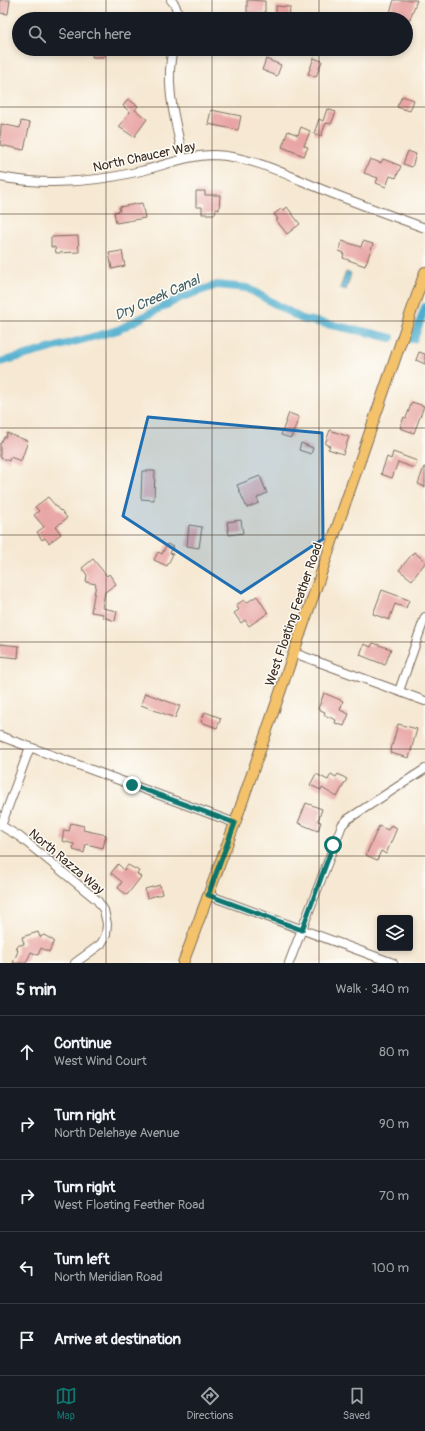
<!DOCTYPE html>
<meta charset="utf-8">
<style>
body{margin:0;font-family:Pangolin,sans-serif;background:#20242c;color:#f1f3f6}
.controls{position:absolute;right:12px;bottom:12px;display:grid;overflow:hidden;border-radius:4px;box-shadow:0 2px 6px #0003}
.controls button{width:36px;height:36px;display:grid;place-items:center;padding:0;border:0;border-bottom:1px solid #363941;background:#171b24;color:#f1f3f6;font:20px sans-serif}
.stop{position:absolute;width:12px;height:12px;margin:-9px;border:3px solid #0f766e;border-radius:50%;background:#fff}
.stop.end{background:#0f766e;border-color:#fff;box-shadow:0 1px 4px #0008}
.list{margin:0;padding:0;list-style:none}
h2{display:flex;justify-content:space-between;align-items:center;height:52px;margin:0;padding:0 16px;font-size:17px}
h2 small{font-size:13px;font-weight:400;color:#9ea1a6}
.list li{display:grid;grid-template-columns:26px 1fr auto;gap:12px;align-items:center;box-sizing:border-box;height:72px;padding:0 16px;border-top:1px solid #363941}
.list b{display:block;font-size:15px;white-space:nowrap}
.list p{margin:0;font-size:13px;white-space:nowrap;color:#9ea1a6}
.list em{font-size:13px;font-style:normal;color:#9ea1a6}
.icon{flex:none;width:22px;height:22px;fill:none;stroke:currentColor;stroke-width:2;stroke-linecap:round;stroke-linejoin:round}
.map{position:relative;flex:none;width:425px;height:963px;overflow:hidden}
.search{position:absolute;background:#171b24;box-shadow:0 2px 6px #0003;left:12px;right:12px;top:12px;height:44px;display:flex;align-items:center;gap:10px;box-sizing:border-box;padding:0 14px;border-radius:22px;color:#9ea1a6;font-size:15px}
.sheet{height:412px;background:#171b24}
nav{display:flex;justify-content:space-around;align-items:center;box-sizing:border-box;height:56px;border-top:1px solid #363941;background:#171b24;font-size:11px;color:#9ea1a6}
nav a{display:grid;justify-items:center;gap:2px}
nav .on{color:#0f766e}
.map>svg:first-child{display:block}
</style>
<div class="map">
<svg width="425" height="963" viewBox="0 0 425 963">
<rect width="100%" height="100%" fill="#fdfcf7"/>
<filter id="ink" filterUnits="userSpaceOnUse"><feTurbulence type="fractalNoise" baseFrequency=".025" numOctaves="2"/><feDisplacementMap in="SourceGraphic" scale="8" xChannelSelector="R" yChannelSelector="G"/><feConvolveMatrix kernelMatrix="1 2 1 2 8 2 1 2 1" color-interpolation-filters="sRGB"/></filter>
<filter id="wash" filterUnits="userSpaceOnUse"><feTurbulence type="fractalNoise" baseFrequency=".012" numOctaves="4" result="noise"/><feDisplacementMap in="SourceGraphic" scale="16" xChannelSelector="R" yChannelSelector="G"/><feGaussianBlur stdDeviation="0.9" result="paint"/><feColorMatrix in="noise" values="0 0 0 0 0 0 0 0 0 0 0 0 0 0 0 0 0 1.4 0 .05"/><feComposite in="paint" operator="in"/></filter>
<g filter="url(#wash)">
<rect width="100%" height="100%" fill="#f6e8d2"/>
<path fill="#4faece" stroke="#456c76" d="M346,272L351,274L346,290L340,288Z"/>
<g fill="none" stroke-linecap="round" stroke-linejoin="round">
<g stroke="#4faece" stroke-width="8">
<path d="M408,339H414L425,307"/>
<path d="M0,362L118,330L182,297L217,285L247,288L302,319L371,333L391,338"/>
</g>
</g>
<g id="blocks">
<g fill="#e8a5a4">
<path d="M0,0H10L8,14L0,13Z"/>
<path d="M247,0L265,1V13H247Z"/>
<path d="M394,0H417L410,19H388Z"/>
<path d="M276,6L290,7L289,19H276Z"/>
<path d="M93,49H104V57H92Z"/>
<path d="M314,58L322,61L316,77L308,74Z"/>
<path d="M266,59L281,65L277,76L262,70Z"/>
<path d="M402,96L414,100L410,111L397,107Z"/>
<path d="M128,99L138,106L135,110L147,119L134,137L119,127L130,112L123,106Z"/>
<path d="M327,109L336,112L331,124L326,123L321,136L314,134L319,119L323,121Z"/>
<path d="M211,110L241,116L238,130L208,124Z"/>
<path d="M21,121L30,123L24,150L0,145L1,124L20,128Z"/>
<path d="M301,127L310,131L304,146L308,147L304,156L282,147L288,131L298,135Z"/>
<path d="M408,151L416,154L412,167L403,164Z"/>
<path d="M370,159L381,163L383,159L401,166L396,178L390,176L386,187L376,183L378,178L364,173Z"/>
<path d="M196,191H205V195H220L219,210L216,209L215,214H202V207H196Z"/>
<path d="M142,203L145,218L116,223L114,212L120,211L119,207Z"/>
<path d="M287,207L300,224L287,234L276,220L278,219L274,214L281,209L283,211Z"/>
<path d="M78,236L79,252L56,253L55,247H51V237Z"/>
<path d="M342,241L361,247L363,241L373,244L365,266L343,258L344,253L339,251Z"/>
<path d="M122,251L125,266L112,269L109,253Z"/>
<path d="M419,352L425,354V364L416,360Z"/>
<path d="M412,402L424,406L414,433L400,428L404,417L406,418Z"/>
<path d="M289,413L299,417L291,438L281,435Z"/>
<path d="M330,430L349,437L343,454L328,449L330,446L325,444Z"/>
<path d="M7,433L28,441L21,461L10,457L9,461L0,457V443H1L4,437H6Z"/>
<path d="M301,443L313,448L311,454L299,450Z"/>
<path d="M393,452L417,461L414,468L398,462L392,478L381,474L387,457L391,459Z"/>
<path d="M424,467H425V487L418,484Z"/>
<path d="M142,471H155L154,500L141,499Z"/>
<path d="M260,476L267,493L257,498L259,503L247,508L237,485Z"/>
<path d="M48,497L60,511L61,510L67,518L56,527L61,534L49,543L45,538L42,540L37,532L44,527L34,515L39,511L35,507Z"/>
<path d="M241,520L243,533L229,535L227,522Z"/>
<path d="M189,525L202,527L199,548L187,546Z"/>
<path d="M167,544L173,547L170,553L173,554L167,566L154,560L158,552L162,554Z"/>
<path d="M414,552L425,561V563L412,580L399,570Z"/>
<path d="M93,559L107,576L109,574L116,584L105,592L102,608L117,611L115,621L103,617V614L91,612L96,584L86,582L87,575L82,568Z"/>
<path d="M382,590L409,600L406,608L395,604L389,620L373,614Z"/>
<path d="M257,596L268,613L249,626L245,620L241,623L234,613L239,610L236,605L244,600L246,603Z"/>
<path d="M373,643L391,649L385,665L360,655L364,644L371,647Z"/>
<path d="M0,644L19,646L18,658L0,656Z"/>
<path d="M145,693L180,706L175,718L141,705Z"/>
<path d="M324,693L343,701L340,710L349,714L344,726L335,723L336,720L324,715L325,712L318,709Z"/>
<path d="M205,712L221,718L217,728L201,722Z"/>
<path d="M398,724L417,729L409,758L390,753Z"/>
<path d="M316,774L328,780L331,774L336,777L338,774L347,779L337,797L322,788L321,790L310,785Z"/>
<path d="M306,803L322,809L318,821L321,822L318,831L298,823Z"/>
<path d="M71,823L84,826L83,830L106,835L103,848L86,844L84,853L73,850L74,844L62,841L64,830L69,831Z"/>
<path d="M391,825L397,828L386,854L381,851L377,860L366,855L379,826L388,830Z"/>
<path d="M118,864L124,870L128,865L139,871L137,874L141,877L127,895L118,888L122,882L111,873Z"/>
<path d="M160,885L162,894L147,898L145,889Z"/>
<path d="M38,932L40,937L44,935L54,941L49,952L41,948L38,955L31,952L26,963H13L18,951L16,946L24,944L22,937Z"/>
</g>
</g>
</g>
<g filter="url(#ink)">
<use href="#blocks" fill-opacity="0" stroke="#7c6c5d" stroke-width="1"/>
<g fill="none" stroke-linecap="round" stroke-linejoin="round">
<defs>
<g id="minor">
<path d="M171,0L175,5L180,19"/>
<path d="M173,49C164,86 176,122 183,158"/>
<path d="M0,177C46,186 95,182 141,171C166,165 188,155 214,155C252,156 291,177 326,191C359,204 392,216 425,228"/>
<path d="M294,653L425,701"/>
<path d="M399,691L425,617"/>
<path d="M0,736L235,823"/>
<path d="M0,825L20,837L97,900L104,910L107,924L106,935L101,944L75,963"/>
<path d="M1,826L30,747"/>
<path d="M208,895L393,963"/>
<path d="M289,963L342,825L348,819L425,769"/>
</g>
<path id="major" d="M183,963L235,823L425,272"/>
</defs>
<use href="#minor" stroke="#7c6c5d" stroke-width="10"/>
<use href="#major" stroke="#7c6c5d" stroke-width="12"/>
<use href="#minor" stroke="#fff" stroke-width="8"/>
<use href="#major" stroke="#f3c26a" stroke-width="10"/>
</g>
</g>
<g fill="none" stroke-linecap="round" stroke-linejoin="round" filter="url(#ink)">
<path stroke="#0f766e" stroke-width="5" d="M132,785L235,823L208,895L302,930L333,845"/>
</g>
<path fill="#1f6fb2" fill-opacity="0.2" stroke="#1f6fb2" stroke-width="3" stroke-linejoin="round" d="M148,417L322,433L323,539L241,593L123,516Z"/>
<path fill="none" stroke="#3b2a1e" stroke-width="1" stroke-opacity="0.55" d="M106,0V19M212,0V19M319,0V19M106,49V963M212,49V963M319,49V963M0,107H425M0,214H425M0,321H425M0,428H425M0,535H425M0,642H425M0,749H425M0,856H425"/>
<g text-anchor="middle" stroke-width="3" stroke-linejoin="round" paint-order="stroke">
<g font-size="13" fill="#3b2a1e" stroke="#fdfcf7">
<text transform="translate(144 156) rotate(-12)" y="5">North Chaucer Way</text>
<text transform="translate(293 614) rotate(-71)" y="5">West Floating Feather Road</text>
<text transform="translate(67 861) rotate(40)" y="5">North Razza Way</text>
</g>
<g font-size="14" font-style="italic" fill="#435f64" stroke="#fdfcf7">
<text transform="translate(157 297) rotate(-24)" y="5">Dry Creek Canal</text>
</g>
</g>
</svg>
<div class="controls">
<button><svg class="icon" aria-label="layers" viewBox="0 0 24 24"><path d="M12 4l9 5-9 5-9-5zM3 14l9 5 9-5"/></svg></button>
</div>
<div class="stop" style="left:333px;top:845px"></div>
<div class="stop end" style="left:132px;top:785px"></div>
<div class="search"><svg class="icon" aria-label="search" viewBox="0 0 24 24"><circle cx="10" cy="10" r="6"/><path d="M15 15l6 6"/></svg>Search here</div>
</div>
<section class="sheet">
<h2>5 min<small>Walk · 340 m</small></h2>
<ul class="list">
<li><svg class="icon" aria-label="ahead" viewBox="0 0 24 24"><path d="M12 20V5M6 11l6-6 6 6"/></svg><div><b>Continue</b><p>West Wind Court</p></div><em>80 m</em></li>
<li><svg class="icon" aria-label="right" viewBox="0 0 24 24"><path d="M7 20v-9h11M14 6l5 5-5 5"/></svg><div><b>Turn right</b><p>North Delehaye Avenue</p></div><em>90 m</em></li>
<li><svg class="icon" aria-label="right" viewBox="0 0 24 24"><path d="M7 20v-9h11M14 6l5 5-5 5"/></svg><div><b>Turn right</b><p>West Floating Feather Road</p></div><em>70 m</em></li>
<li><svg class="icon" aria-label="left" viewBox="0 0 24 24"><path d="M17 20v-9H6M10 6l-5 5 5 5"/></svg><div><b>Turn left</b><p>North Meridian Road</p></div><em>100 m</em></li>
<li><svg class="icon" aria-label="arrive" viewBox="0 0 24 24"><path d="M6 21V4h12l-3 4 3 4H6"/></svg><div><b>Arrive at destination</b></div></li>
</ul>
</section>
<nav>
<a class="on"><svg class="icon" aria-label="map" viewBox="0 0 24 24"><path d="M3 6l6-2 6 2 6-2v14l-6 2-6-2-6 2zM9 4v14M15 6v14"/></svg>Map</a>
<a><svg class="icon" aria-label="directions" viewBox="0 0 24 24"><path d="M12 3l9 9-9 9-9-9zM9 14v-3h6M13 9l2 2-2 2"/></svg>Directions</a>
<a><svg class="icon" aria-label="saved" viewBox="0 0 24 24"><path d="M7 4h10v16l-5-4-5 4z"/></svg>Saved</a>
</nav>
